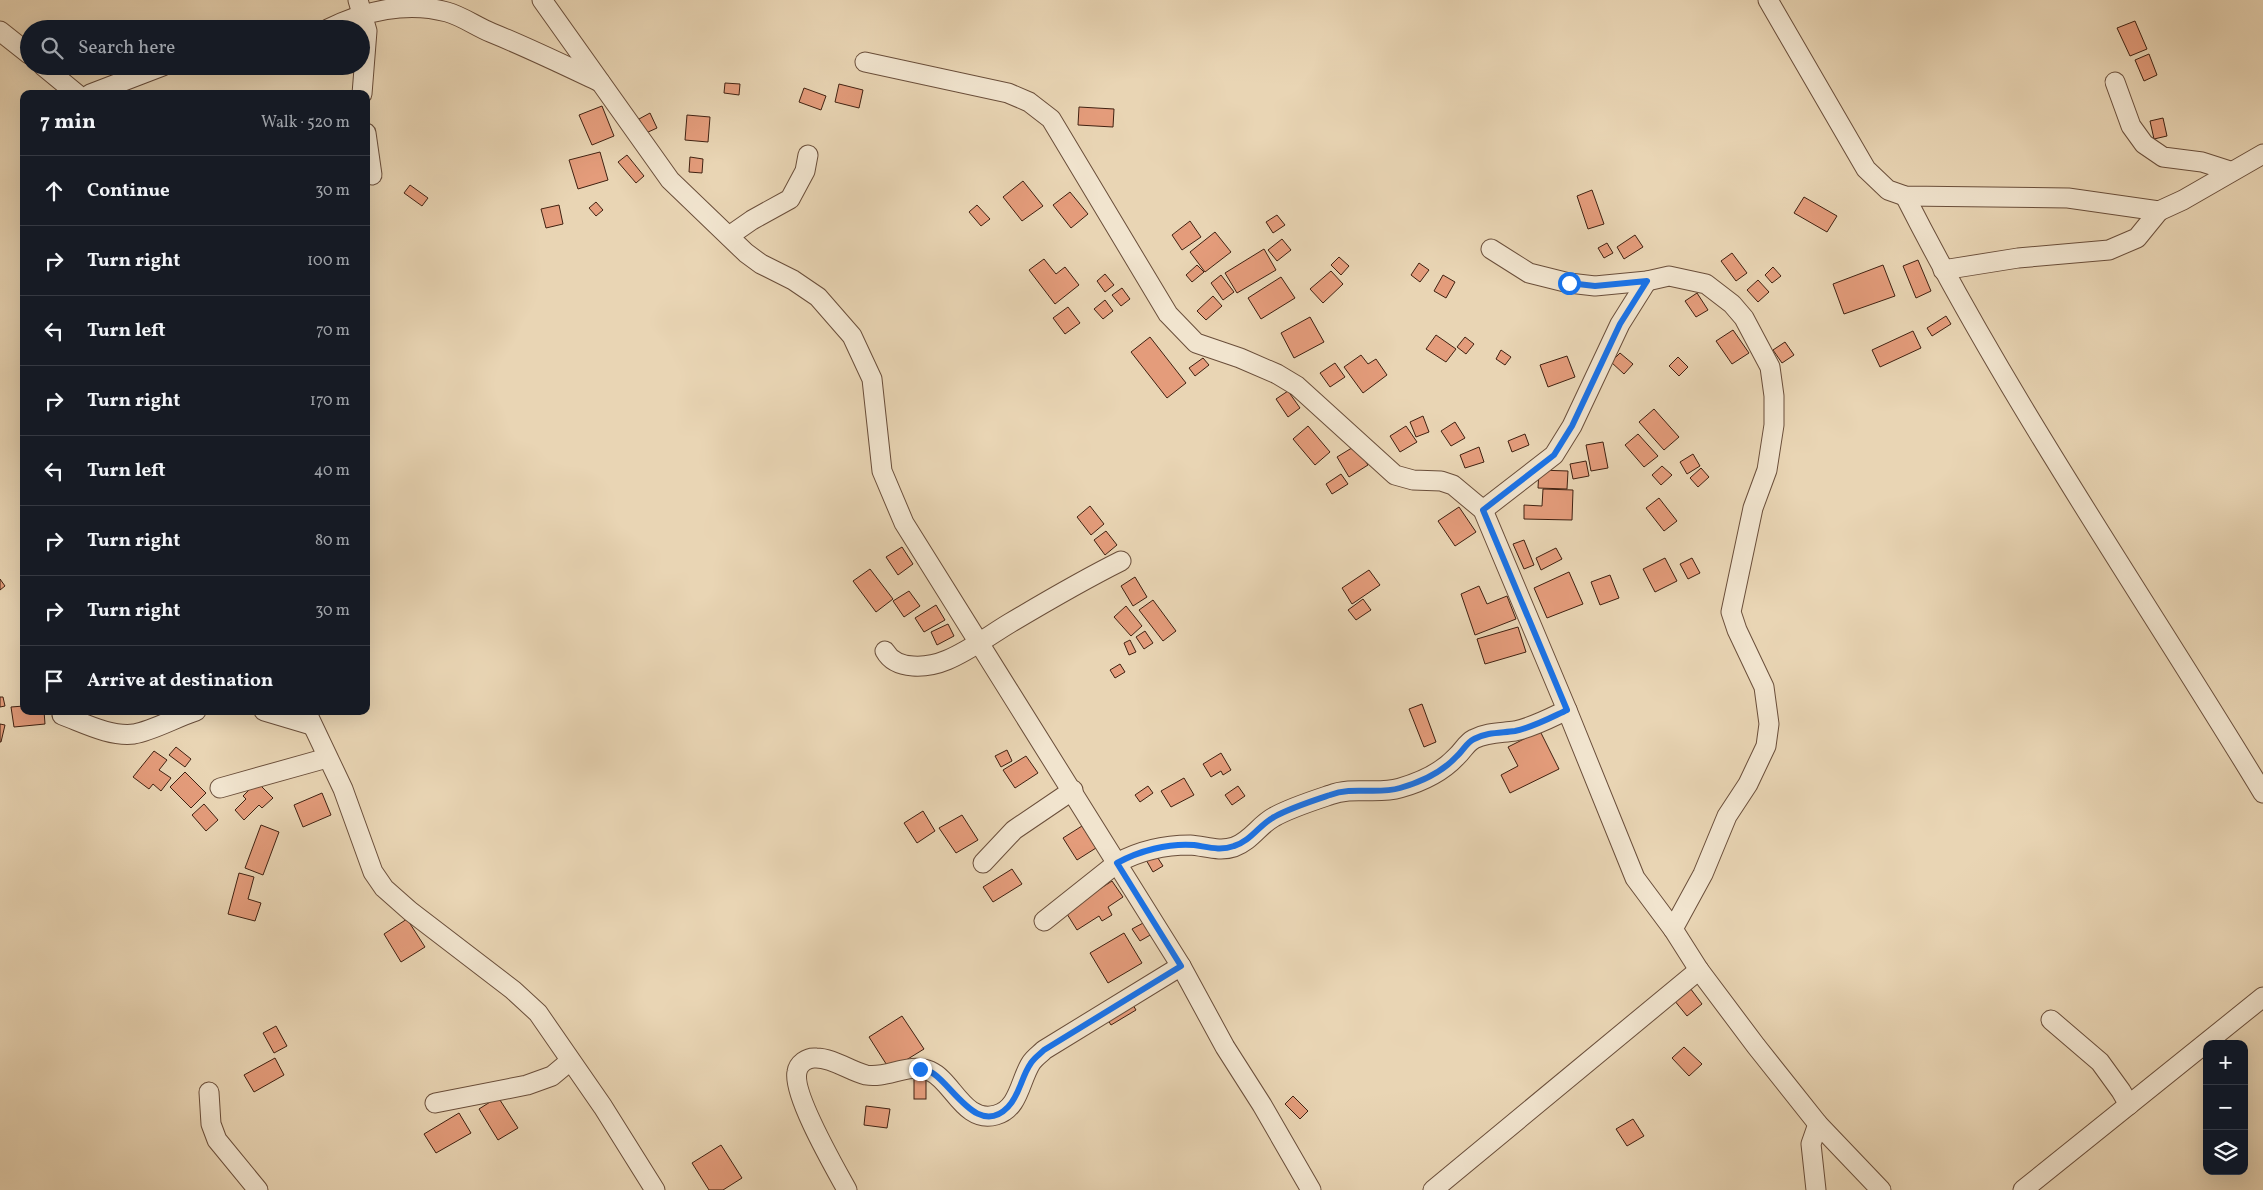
<!DOCTYPE html>
<meta charset="utf-8">
<style>
body{margin:0;font-family:Vollkorn,serif;background:#20242c;color:#f1f3f6}
.controls{position:absolute;right:15px;bottom:15px;display:grid;overflow:hidden;border-radius:10px;box-shadow:0 5px 20px #0002}
.controls button{width:45px;height:45px;display:grid;place-items:center;padding:0;border:0;border-bottom:1px solid #363941;background:#171b24;color:#f1f3f6;font:25px sans-serif}
.stop{position:absolute;width:15px;height:15px;margin:-11px;border:4px solid #1a73e8;border-radius:50%;background:#fff}
.stop.end{background:#1a73e8;border-color:#fff;box-shadow:0 1px 5px #0008}
.list{margin:0;padding:0;list-style:none}
h2{display:flex;justify-content:space-between;align-items:center;height:65px;margin:0;padding:0 20px;font-size:21px}
h2 small{font-size:16px;font-weight:400;color:#9ea1a6}
.list li{display:grid;grid-template-columns:32px 1fr auto;gap:15px;align-items:center;box-sizing:border-box;height:70px;padding:0 20px;border-top:1px solid #363941}
.list b{display:block;font-size:19px;white-space:nowrap}
.list em{font-size:16px;font-style:normal;color:#9ea1a6}
.icon{flex:none;width:28px;height:28px;fill:none;stroke:currentColor;stroke-width:2;stroke-linecap:round;stroke-linejoin:round}
.map{position:relative;flex:none;width:2263px;height:1190px;overflow:hidden}
.search{position:absolute;background:#171b24;box-shadow:0 5px 20px #0002;left:20px;top:20px;width:350px;height:55px;display:flex;align-items:center;gap:12px;box-sizing:border-box;padding:0 18px;border-radius:28px;color:#9ea1a6;font-size:19px}
.panel{position:absolute;background:#171b24;box-shadow:0 5px 20px #0002;left:20px;top:90px;width:350px;height:625px;border-radius:10px}
.map>svg:first-child{display:block}
</style>
<div class="map">
<svg width="2263" height="1190" viewBox="0 0 2263 1190">
<rect width="100%" height="100%" fill="#e9d5b4"/>
<filter id="stains"><feTurbulence type="fractalNoise" baseFrequency=".004" numOctaves="4"/><feColorMatrix values="0 0 0 0 .2 0 0 0 0 .09 0 0 0 0 .02 0 0 0 .5 -.17"/></filter>
<radialGradient id="worn" r=".72"><stop offset=".6" stop-color="#630" stop-opacity="0"/><stop offset="1" stop-color="#630" stop-opacity=".3"/></radialGradient>
<g fill="#e49c7b" stroke="#402111">
<path d="M2135,21L2147,49L2130,56L2117,28Z"/>
<path d="M2149,54L2157,75L2144,81L2135,60Z"/>
<path d="M725,83L740,84L739,95L724,93Z"/>
<path d="M839,84L863,90L859,108L835,102Z"/>
<path d="M804,88L826,96L821,110L799,102Z"/>
<path d="M602,106L614,136L592,145L579,115Z"/>
<path d="M1079,107L1114,109L1113,127L1078,125Z"/>
<path d="M650,113L657,128L646,133L639,119Z"/>
<path d="M687,115L710,117L708,142L685,140Z"/>
<path d="M2163,118L2167,136L2154,139L2150,121Z"/>
<path d="M600,152L608,180L578,189L569,160Z"/>
<path d="M627,155L644,176L636,183L618,162Z"/>
<path d="M690,157L703,159L702,173L689,172Z"/>
<path d="M1023,181L1043,206L1022,221L1003,197Z"/>
<path d="M410,185L428,198L422,206L404,193Z"/>
<path d="M1592,190L1604,224L1588,229L1577,196Z"/>
<path d="M1070,192L1088,214L1071,228L1053,205Z"/>
<path d="M1804,197L1837,216L1827,232L1794,213Z"/>
<path d="M596,202L603,210L596,216L589,208Z"/>
<path d="M559,205L563,224L546,228L541,209Z"/>
<path d="M977,205L990,219L981,226L969,212Z"/>
<path d="M1277,215L1285,225L1273,233L1266,222Z"/>
<path d="M1190,221L1201,237L1182,250L1172,235Z"/>
<path d="M1215,232L1231,252L1205,272L1190,252Z"/>
<path d="M1635,235L1643,247L1624,259L1617,247Z"/>
<path d="M1282,239L1291,250L1277,261L1268,250Z"/>
<path d="M1607,243L1613,253L1604,258L1598,248Z"/>
<path d="M1264,249L1276,270L1237,293L1225,273Z"/>
<path d="M1732,253L1747,273L1736,281L1721,261Z"/>
<path d="M1339,257L1349,266L1341,275L1331,265Z"/>
<path d="M1044,259L1056,274L1065,267L1079,285L1055,304L1029,270Z"/>
<path d="M1918,260L1931,291L1916,298L1903,266Z"/>
<path d="M1419,263L1429,270L1420,282L1411,275Z"/>
<path d="M1197,265L1204,272L1192,282L1186,275Z"/>
<path d="M1883,265L1895,296L1844,314L1833,284Z"/>
<path d="M1773,267L1781,276L1772,283L1765,275Z"/>
<path d="M1331,271L1343,284L1323,303L1310,289Z"/>
<path d="M1105,274L1114,285L1105,292L1097,281Z"/>
<path d="M1221,275L1234,292L1223,300L1211,283Z"/>
<path d="M1443,275L1455,282L1446,298L1434,291Z"/>
<path d="M1281,277L1295,298L1261,319L1248,298Z"/>
<path d="M1758,280L1769,292L1758,302L1747,290Z"/>
<path d="M1122,288L1130,299L1121,306L1112,295Z"/>
<path d="M1697,293L1708,310L1696,317L1685,301Z"/>
<path d="M1213,296L1222,306L1206,320L1197,311Z"/>
<path d="M1105,300L1113,311L1103,319L1094,309Z"/>
<path d="M1068,307L1080,323L1065,334L1053,318Z"/>
<path d="M1946,316L1951,324L1932,336L1927,328Z"/>
<path d="M1310,317L1324,342L1294,358L1281,333Z"/>
<path d="M1733,330L1749,353L1732,364L1716,341Z"/>
<path d="M1913,331L1921,348L1880,367L1872,350Z"/>
<path d="M1436,335L1456,349L1446,362L1426,349Z"/>
<path d="M1150,337L1186,383L1167,398L1131,352Z"/>
<path d="M1465,337L1474,344L1466,354L1457,347Z"/>
<path d="M1785,342L1794,355L1782,363L1773,350Z"/>
<path d="M1501,350L1511,357L1505,365L1496,359Z"/>
<path d="M1620,353L1633,364L1624,374L1611,362Z"/>
<path d="M1361,355L1368,364L1376,359L1387,375L1363,393L1344,367Z"/>
<path d="M1567,356L1575,377L1548,387L1540,365Z"/>
<path d="M1678,357L1688,367L1679,376L1669,366Z"/>
<path d="M1203,358L1209,365L1195,376L1189,368Z"/>
<path d="M1335,363L1345,377L1330,387L1320,373Z"/>
<path d="M1288,391L1300,408L1288,417L1276,399Z"/>
<path d="M1654,409L1679,437L1664,450L1639,422Z"/>
<path d="M1423,416L1429,432L1416,437L1410,422Z"/>
<path d="M1455,422L1465,438L1451,446L1441,431Z"/>
<path d="M1308,426L1330,452L1315,465L1293,439Z"/>
<path d="M1406,426L1417,442L1400,452L1390,436Z"/>
<path d="M1525,434L1529,445L1512,452L1508,441Z"/>
<path d="M1638,434L1658,456L1644,467L1625,445Z"/>
<path d="M1603,442L1608,468L1591,471L1586,445Z"/>
<path d="M1355,446L1368,465L1349,477L1337,457Z"/>
<path d="M1479,447L1484,462L1465,468L1460,455Z"/>
<path d="M1693,454L1700,466L1687,474L1680,462Z"/>
<path d="M1586,461L1589,476L1573,479L1570,464Z"/>
<path d="M1662,466L1672,475L1661,485L1652,475Z"/>
<path d="M1701,468L1709,477L1698,487L1690,478Z"/>
<path d="M1539,470L1568,471L1567,489L1538,488Z"/>
<path d="M1341,474L1348,484L1332,494L1326,484Z"/>
<path d="M1543,489L1573,490L1572,520L1524,519V505L1542,506Z"/>
<path d="M1659,498L1677,521L1664,531L1646,508Z"/>
<path d="M1090,506L1104,524L1091,535L1077,517Z"/>
<path d="M1459,507L1476,532L1455,546L1438,521Z"/>
<path d="M1106,531L1117,545L1105,555L1094,540Z"/>
<path d="M1524,540L1534,565L1524,569L1513,544Z"/>
<path d="M902,547L913,564L898,575L886,557Z"/>
<path d="M1556,548L1562,559L1541,570L1536,558Z"/>
<path d="M1665,558L1677,581L1655,592L1643,569Z"/>
<path d="M1692,558L1700,573L1688,579L1680,564Z"/>
<path d="M870,569L893,599L876,612L853,581Z"/>
<path d="M1369,570L1380,585L1352,604L1342,588Z"/>
<path d="M1569,572L1583,604L1547,618L1534,588Z"/>
<path d="M1610,575L1619,598L1600,605L1591,582Z"/>
<path d="M1135,577L1147,597L1133,606L1121,586Z"/>
<path d="M0,579L5,586L0,590Z"/>
<path d="M1479,586L1487,604L1507,596L1516,619L1475,635L1461,594Z"/>
<path d="M909,591L920,606L904,617L893,601Z"/>
<path d="M1363,599L1371,610L1356,620L1348,610Z"/>
<path d="M1153,600L1176,631L1163,641L1139,610Z"/>
<path d="M936,605L945,620L924,632L915,618Z"/>
<path d="M1126,606L1142,626L1131,636L1114,617Z"/>
<path d="M948,624L954,636L937,645L931,632Z"/>
<path d="M1518,627L1526,652L1485,664L1477,639Z"/>
<path d="M1145,631L1153,643L1144,649L1136,637Z"/>
<path d="M1130,640L1136,652L1129,655L1124,643Z"/>
<path d="M1120,664L1125,672L1115,678L1110,670Z"/>
<path d="M0,697H3L5,706L0,707Z"/>
<path d="M1422,704L1436,742L1424,747L1409,709Z"/>
<path d="M24,706V711H44L45,724L14,727L11,707Z"/>
<path d="M0,724L5,725L1,742H0Z"/>
<path d="M1540,731L1559,769L1510,793L1501,775L1518,766L1508,747Z"/>
<path d="M176,747L191,759L185,767L169,755Z"/>
<path d="M1007,750L1012,761L1001,767L995,756Z"/>
<path d="M154,751L167,760L159,770L171,778L161,791L153,784L149,789L133,777Z"/>
<path d="M1221,753L1231,770L1223,775L1221,771L1211,777L1203,764Z"/>
<path d="M1026,756L1038,773L1015,788L1003,770Z"/>
<path d="M185,772L206,793L191,808L170,787Z"/>
<path d="M1184,778L1194,795L1171,807L1161,791Z"/>
<path d="M257,782L273,798L262,808L259,805L244,820L235,810L246,799L243,796Z"/>
<path d="M1148,786L1153,793L1140,802L1135,795Z"/>
<path d="M1238,786L1245,796L1232,805L1225,795Z"/>
<path d="M322,793L331,815L303,827L294,805Z"/>
<path d="M204,804L218,820L206,831L192,815Z"/>
<path d="M923,811L935,831L917,843L904,823Z"/>
<path d="M962,815L978,840L956,853L939,828Z"/>
<path d="M261,825L279,832L263,875L245,868Z"/>
<path d="M1082,826L1096,848L1077,860L1063,838Z"/>
<path d="M1154,852L1163,866L1153,872L1145,858Z"/>
<path d="M1012,869L1022,884L993,902L983,887Z"/>
<path d="M239,873L254,877L248,899L261,903L255,921L228,914Z"/>
<path d="M1112,881L1123,897L1108,907L1112,915L1102,921L1099,916L1077,930L1062,906L1089,896Z"/>
<path d="M407,919L425,947L401,962L384,934Z"/>
<path d="M1145,922L1152,934L1140,941L1132,929Z"/>
<path d="M1124,933L1142,963L1108,983L1090,953Z"/>
<path d="M1690,988L1702,1004L1687,1016L1674,1000Z"/>
<path d="M1130,1000L1136,1010L1111,1025L1105,1015Z"/>
<path d="M902,1016L924,1049L890,1070L869,1037Z"/>
<path d="M276,1026L287,1046L274,1053L263,1033Z"/>
<path d="M1684,1047L1702,1064L1689,1076L1672,1058Z"/>
<path d="M275,1058L284,1075L254,1092L244,1075Z"/>
<rect x="914" y="1077" width="12" height="22"/>
<path d="M1293,1096L1308,1111L1300,1119L1285,1104Z"/>
<path d="M498,1097L518,1128L498,1140L479,1109Z"/>
<path d="M866,1106L890,1109L887,1128L864,1125Z"/>
<path d="M459,1113L471,1133L436,1153L424,1134Z"/>
<path d="M1633,1119L1644,1136L1627,1146L1616,1129Z"/>
<path d="M721,1145L742,1178L723,1190H709L692,1163Z"/>
</g>
<g fill="none" stroke-linecap="round" stroke-linejoin="round">
<defs>
<g id="minor">
<path d="M358,0L367,31L362,94"/>
<path d="M542,0L670,180L746,253L761,264L793,280L818,297L852,336L872,379L882,471L904,523L1181,966L1225,1047L1262,1105L1311,1190"/>
<path d="M1768,0L1866,169L1888,190L1905,196L2068,198L2159,211L2183,200L2263,154"/>
<path d="M328,29C364,11 407,1 447,12C462,16 477,27 492,33C529,48 564,65 600,82"/>
<path d="M0,31L29,54"/>
<path d="M865,62L1008,93L1029,102L1051,119L1168,314L1196,343L1240,358L1277,374L1297,386L1395,475L1413,480L1441,481L1453,485L1483,510L1567,710L1635,878L1673,929L1699,970L1756,1046L1818,1124L1881,1190"/>
<path d="M43,66L77,94"/>
<path d="M2115,82L2131,126L2144,144L2163,157L2202,162L2230,171"/>
<path d="M90,94L163,66"/>
<path d="M366,133L372,175"/>
<path d="M1905,196C2010,403 2143,595 2263,793"/>
<path d="M729,236L752,220L790,199L805,171L808,155"/>
<path d="M1491,249L1529,273L1569,283L1595,286L1647,281L1669,276L1706,284L1732,304L1744,318L1770,367L1774,396V425L1767,470L1753,508L1731,612L1737,630L1764,687L1769,724L1766,746L1748,784L1727,816L1703,874L1673,929"/>
<path d="M1943,270L2018,258L2109,250L2137,238L2159,211"/>
<path d="M1483,510L1554,455L1572,426L1620,324L1647,281"/>
<path d="M885,651C896,671 928,668 947,660C969,651 990,635 1010,623C1047,601 1083,580 1121,561"/>
<path d="M264,711L311,725"/>
<path d="M306,711L343,789L373,872L384,888L410,911L513,990L538,1013L603,1107L655,1190"/>
<path d="M62,715C84,723 110,737 134,734C152,731 177,717 196,711"/>
<path d="M220,788L327,758"/>
<path d="M983,863L1014,830L1073,790"/>
<path d="M1044,921L1117,863C1139,851 1165,845 1190,845C1205,846 1219,852 1234,847C1251,841 1259,825 1274,817C1290,808 1312,801 1330,795C1353,786 1377,795 1400,788C1421,782 1441,773 1456,757C1463,751 1466,743 1474,739C1487,732 1501,733 1515,731C1534,727 1550,718 1567,710"/>
<path d="M2051,1020L2100,1062L2121,1091L2129,1105"/>
<path d="M209,1092L211,1124L217,1140L258,1190"/>
<path d="M435,1103L527,1085L552,1076L570,1061"/>
<path d="M847,1190C835,1168 792,1094 797,1072C798,1064 807,1057 816,1058C833,1058 850,1071 866,1075C887,1079 909,1062 930,1071C953,1081 964,1124 996,1115C1019,1109 1020,1080 1031,1063C1034,1058 1040,1054 1044,1050L1181,966"/>
<path d="M1433,1190L1699,970"/>
<path d="M1816,1190L1811,1144L1818,1124"/>
<path d="M2023,1190L2263,997"/>
</g>
</defs>
<use href="#minor" stroke="#6a4e3a" stroke-width="21"/>
<use href="#minor" stroke="#f1e4ce" stroke-width="19"/>
</g>
<g fill="none" stroke-linecap="round" stroke-linejoin="round">
<path stroke="#1a73e8" stroke-width="6" d="M920,1069C926,1070 930,1071 934,1074C954,1088 979,1137 1008,1107C1020,1095 1021,1077 1031,1063C1034,1058 1040,1054 1044,1050L1181,966L1117,863C1139,851 1168,843 1194,845C1208,847 1220,851 1234,846C1251,841 1259,825 1274,817C1290,808 1312,801 1330,795C1353,786 1377,795 1400,788C1421,782 1441,773 1456,757C1463,751 1466,743 1474,739C1487,732 1501,733 1515,731C1534,727 1550,718 1567,710L1483,510L1554,455L1572,426L1620,324L1647,281L1595,286L1569,283"/>
</g>
<rect width="100%" height="100%" filter="url(#stains)"/>
<rect width="100%" height="100%" fill="url(#worn)"/>
</svg>
<div class="controls">
<button>+</button>
<button>−</button>
<button><svg class="icon" aria-label="layers" viewBox="0 0 24 24"><path d="M12 4l9 5-9 5-9-5zM3 14l9 5 9-5"/></svg></button>
</div>
<div class="stop" style="left:1569px;top:283px"></div>
<div class="stop end" style="left:920px;top:1069px"></div>
<div class="search"><svg class="icon" aria-label="search" viewBox="0 0 24 24"><circle cx="10" cy="10" r="6"/><path d="M15 15l6 6"/></svg>Search here</div>
<section class="panel">
<h2>7 min<small>Walk · 520 m</small></h2>
<ul class="list">
<li><svg class="icon" aria-label="ahead" viewBox="0 0 24 24"><path d="M12 20V5M6 11l6-6 6 6"/></svg><div><b>Continue</b></div><em>30 m</em></li>
<li><svg class="icon" aria-label="right" viewBox="0 0 24 24"><path d="M7 20v-9h11M14 6l5 5-5 5"/></svg><div><b>Turn right</b></div><em>100 m</em></li>
<li><svg class="icon" aria-label="left" viewBox="0 0 24 24"><path d="M17 20v-9H6M10 6l-5 5 5 5"/></svg><div><b>Turn left</b></div><em>70 m</em></li>
<li><svg class="icon" aria-label="right" viewBox="0 0 24 24"><path d="M7 20v-9h11M14 6l5 5-5 5"/></svg><div><b>Turn right</b></div><em>170 m</em></li>
<li><svg class="icon" aria-label="left" viewBox="0 0 24 24"><path d="M17 20v-9H6M10 6l-5 5 5 5"/></svg><div><b>Turn left</b></div><em>40 m</em></li>
<li><svg class="icon" aria-label="right" viewBox="0 0 24 24"><path d="M7 20v-9h11M14 6l5 5-5 5"/></svg><div><b>Turn right</b></div><em>80 m</em></li>
<li><svg class="icon" aria-label="right" viewBox="0 0 24 24"><path d="M7 20v-9h11M14 6l5 5-5 5"/></svg><div><b>Turn right</b></div><em>30 m</em></li>
<li><svg class="icon" aria-label="arrive" viewBox="0 0 24 24"><path d="M6 21V4h12l-3 4 3 4H6"/></svg><div><b>Arrive at destination</b></div></li>
</ul>
</section>
</div>
